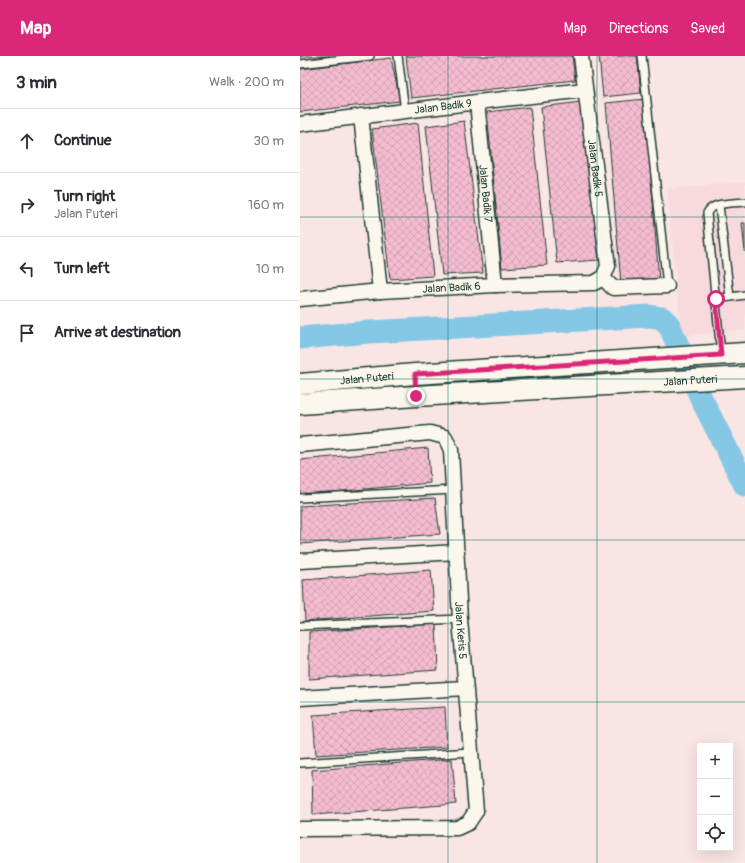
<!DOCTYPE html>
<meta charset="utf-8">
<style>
body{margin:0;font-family:Pangolin,sans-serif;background:#f7f7f7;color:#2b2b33}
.controls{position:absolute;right:12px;bottom:12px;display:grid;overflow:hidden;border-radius:0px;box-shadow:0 4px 16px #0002}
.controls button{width:36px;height:36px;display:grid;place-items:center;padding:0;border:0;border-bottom:1px solid #e1e1e2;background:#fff;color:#2b2b33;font:20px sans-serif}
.stop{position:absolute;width:12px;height:12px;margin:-9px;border:3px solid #db2777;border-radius:50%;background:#fff}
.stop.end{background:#db2777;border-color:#fff;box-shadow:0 1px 4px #0008}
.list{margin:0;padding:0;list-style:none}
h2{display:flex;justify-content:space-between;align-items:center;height:52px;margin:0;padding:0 16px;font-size:17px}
h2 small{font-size:13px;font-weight:400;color:#7c7c81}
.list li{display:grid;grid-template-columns:26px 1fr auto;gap:12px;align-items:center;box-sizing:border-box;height:64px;padding:0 16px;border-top:1px solid #e1e1e2}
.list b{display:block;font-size:15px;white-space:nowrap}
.list p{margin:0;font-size:13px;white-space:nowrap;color:#7c7c81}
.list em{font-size:13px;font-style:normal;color:#7c7c81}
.icon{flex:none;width:22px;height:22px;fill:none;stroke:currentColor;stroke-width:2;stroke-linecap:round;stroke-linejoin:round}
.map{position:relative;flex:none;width:445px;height:807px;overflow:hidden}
header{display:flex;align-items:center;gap:24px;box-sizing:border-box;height:56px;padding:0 20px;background:#db2777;color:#fff}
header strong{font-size:19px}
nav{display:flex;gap:22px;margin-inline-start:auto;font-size:14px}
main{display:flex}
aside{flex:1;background:#fff}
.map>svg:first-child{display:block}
</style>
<header>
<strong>Map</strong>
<nav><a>Map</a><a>Directions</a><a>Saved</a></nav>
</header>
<main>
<aside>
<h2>3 min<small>Walk · 200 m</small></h2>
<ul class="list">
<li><svg class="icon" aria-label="ahead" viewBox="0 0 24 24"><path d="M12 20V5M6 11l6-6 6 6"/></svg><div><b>Continue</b></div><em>30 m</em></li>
<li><svg class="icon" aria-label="right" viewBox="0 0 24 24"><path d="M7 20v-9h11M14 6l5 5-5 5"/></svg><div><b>Turn right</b><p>Jalan Puteri</p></div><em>160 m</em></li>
<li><svg class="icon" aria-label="left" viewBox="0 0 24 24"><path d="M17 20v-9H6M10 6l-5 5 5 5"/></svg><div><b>Turn left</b></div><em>10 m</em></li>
<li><svg class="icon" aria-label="arrive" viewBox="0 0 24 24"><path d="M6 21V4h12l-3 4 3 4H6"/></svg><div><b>Arrive at destination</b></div></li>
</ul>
</aside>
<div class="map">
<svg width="445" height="807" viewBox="0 0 445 807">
<defs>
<pattern id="building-cross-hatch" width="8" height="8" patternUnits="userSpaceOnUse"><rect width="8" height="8" fill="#f5bcd0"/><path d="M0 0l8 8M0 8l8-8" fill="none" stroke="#d2a2b3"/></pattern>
</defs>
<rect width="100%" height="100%" fill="#f9e5e4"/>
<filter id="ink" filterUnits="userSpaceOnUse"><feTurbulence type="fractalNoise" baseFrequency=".025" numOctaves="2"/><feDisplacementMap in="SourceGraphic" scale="8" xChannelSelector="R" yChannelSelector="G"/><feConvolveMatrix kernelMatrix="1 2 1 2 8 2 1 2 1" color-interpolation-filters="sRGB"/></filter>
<g filter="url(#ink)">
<path fill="#f8d9de" d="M445,126V274L382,280L367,133Z"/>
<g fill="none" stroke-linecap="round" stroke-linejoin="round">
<path stroke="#85c8e6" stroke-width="23" d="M0,282L70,276L349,260L362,262L369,269L401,342L445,429"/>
</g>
<g fill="url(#building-cross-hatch)" stroke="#1f3d34">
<path d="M0,0H30L0,4Z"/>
<path d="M106,0H272L275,24L111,42Z"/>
<path d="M299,0H337L341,37L303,41Z"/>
<path d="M91,2L100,45L0,56V13Z"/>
<path d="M345,43L359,225L321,228L306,47Z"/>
<path d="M281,46L299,204L257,207L241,51Z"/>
<path d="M230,51L247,209L202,212L187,56Z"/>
<path d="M164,65L183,217L142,219L126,70Z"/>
<path d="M118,67L133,220L90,223L72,73Z"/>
<path d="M442,167H445V196Z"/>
<path d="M128,392L130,427L0,439V404Z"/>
<path d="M135,442L140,478L0,488V450Z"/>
<path d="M131,514L134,555L5,565L3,524Z"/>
<path d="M136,568L138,614L9,623V576Z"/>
<path d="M145,651L147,691L16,699L13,659Z"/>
<path d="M152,703L156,748L13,759L12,714Z"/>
</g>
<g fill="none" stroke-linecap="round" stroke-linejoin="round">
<defs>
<g id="service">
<path d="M98,0L105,55"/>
<path d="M342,0L367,230"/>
<path d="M0,8L70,0"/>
<path d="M419,149L430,241"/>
<path d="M416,243L445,239"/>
<path d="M421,298L407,157C412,146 434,147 445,146"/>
<path d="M0,442L153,434"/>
<path d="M0,570L160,563"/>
<path d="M0,707L171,696"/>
</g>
<g id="minor">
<path id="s1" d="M281,0L308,210L303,222"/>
<path id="s2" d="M177,46L195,229"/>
<path d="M61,60L80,235"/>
<path id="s3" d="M0,68L177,46L285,34"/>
<path d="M303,222L313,232L367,230"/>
<path id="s4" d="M0,243L80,235L195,229L294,227L303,222"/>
<path id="s5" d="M0,389L130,377L145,381L151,394L160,563L176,755L168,767L157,772L0,773"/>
<path d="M0,505L157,496"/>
<path d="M0,642L165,632"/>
</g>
<g id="secondary">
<path id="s6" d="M0,328L115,318L445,297"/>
<path id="s7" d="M0,348L116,340L445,321"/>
</g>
</defs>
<use href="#service" stroke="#1f3d34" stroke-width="10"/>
<use href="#minor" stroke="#1f3d34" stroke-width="17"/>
<use href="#secondary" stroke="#1f3d34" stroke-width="23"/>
<use href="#service" stroke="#fbf7ec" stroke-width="7"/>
<use href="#minor" stroke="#fbf7ec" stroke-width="14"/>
<use href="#secondary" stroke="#fbf7ec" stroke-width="20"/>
</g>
</g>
<g fill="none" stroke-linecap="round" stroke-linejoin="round" filter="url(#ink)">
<path stroke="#db2777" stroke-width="5" d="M116,340L115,318L421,299L416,243"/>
</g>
<path fill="none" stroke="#0f766e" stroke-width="1" stroke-opacity="0.55" d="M148,0V807M297,0V807M0,161H445M0,323H445M0,484H445M0,646H445"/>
<g text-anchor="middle" stroke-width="4" stroke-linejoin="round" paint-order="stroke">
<g font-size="11" fill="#1f3d34" stroke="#fbf7ec">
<text dy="4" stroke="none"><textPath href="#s3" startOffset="144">Jalan Badik 9</textPath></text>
<text dy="4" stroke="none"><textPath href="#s1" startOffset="113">Jalan Badik 5</textPath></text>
<text dy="4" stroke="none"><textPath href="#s2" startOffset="92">Jalan Badik 7</textPath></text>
<text dy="4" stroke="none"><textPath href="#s4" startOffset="152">Jalan Badik 6</textPath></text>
<text dy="4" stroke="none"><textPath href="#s6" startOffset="67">Jalan Puteri</textPath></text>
<text dy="4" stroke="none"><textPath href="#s7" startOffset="391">Jalan Puteri</textPath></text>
<text dy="4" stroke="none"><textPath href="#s5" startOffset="341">Jalan Keris 5</textPath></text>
</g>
</g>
</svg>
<div class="controls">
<button>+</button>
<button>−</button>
<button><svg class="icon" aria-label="locate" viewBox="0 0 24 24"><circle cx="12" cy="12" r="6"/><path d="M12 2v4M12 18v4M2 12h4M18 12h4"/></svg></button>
</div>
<div class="stop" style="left:416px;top:243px"></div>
<div class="stop end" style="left:116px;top:340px"></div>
</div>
</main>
